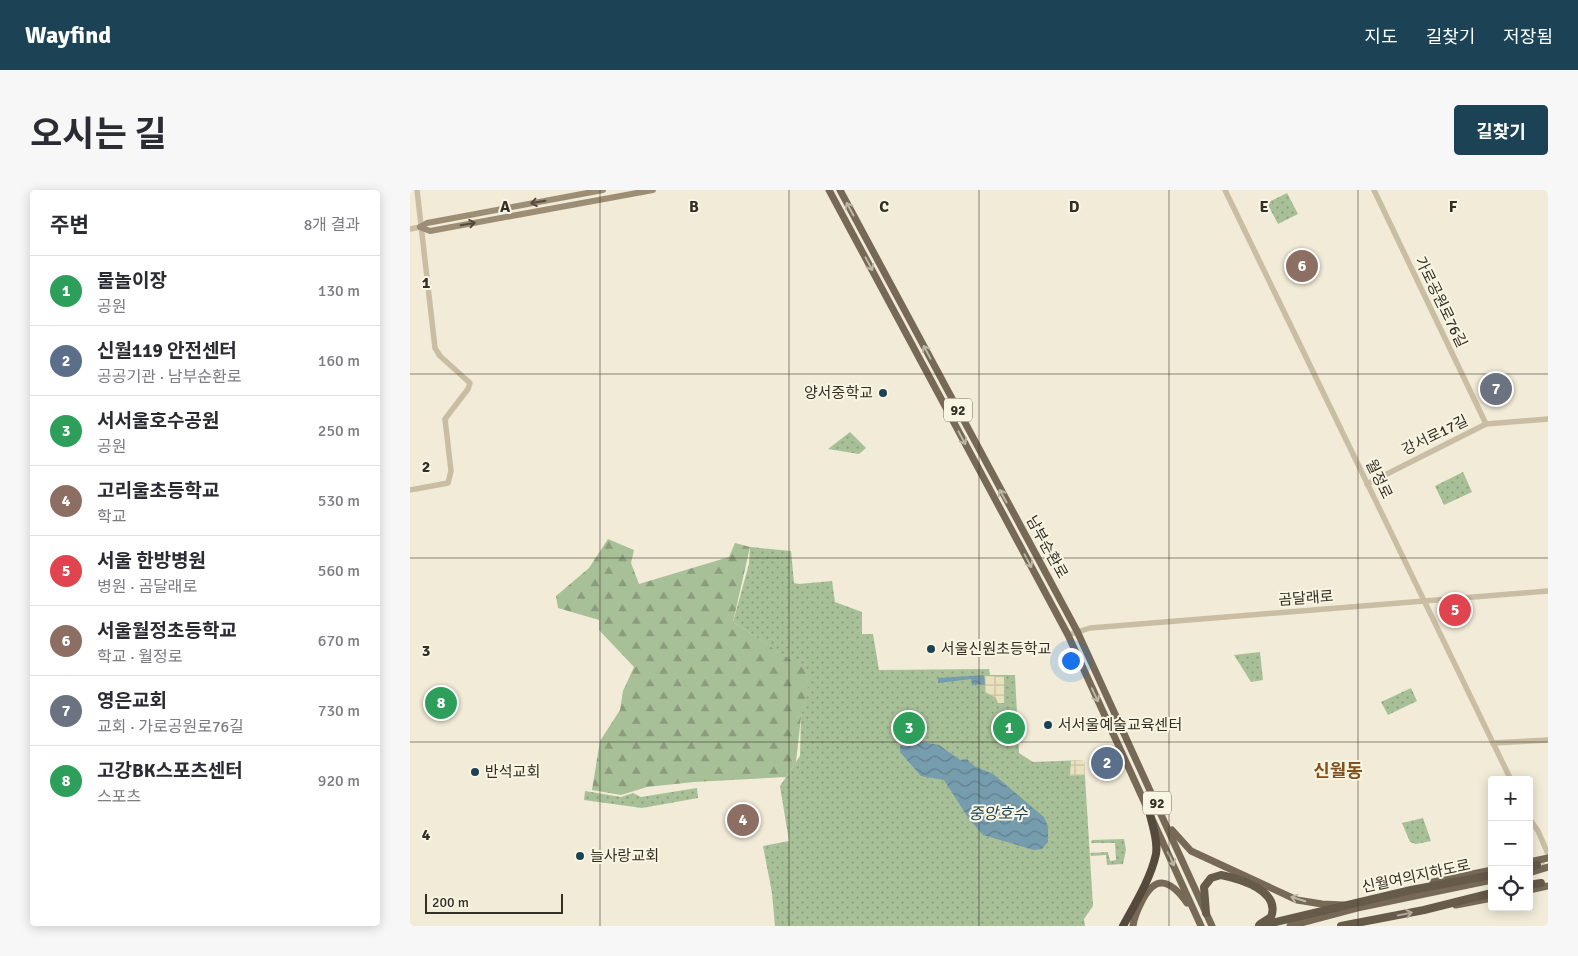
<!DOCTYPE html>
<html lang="ko">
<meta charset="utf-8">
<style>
body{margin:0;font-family:Signika,"Noto Sans KR",sans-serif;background:#f7f7f7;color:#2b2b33}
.controls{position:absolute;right:15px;bottom:15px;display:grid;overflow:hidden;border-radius:5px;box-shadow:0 2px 12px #0003}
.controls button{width:45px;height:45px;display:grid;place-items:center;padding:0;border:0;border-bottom:1px solid #e1e1e2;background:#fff;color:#2b2b33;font:25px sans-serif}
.scale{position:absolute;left:15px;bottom:12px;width:138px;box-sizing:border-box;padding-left:5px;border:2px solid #342e25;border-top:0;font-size:14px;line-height:18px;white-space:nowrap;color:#342e25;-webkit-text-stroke:4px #f9f5e3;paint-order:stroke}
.you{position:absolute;left:660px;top:470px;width:18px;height:18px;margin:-12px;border:4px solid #fff;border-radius:50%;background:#1a73e8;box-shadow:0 0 0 8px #1a73e833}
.badge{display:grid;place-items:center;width:32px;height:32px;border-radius:50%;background:#1b4355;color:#fff;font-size:16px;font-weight:700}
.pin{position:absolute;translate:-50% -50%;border:2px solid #fff;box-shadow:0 1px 5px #0006}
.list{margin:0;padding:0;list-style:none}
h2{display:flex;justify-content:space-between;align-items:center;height:65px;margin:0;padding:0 20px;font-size:21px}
h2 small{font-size:16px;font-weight:400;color:#7c7c81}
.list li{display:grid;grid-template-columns:32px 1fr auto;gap:15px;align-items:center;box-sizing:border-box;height:70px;padding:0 20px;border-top:1px solid #e1e1e2}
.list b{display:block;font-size:19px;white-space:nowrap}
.list p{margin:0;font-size:16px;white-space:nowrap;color:#7c7c81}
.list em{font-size:16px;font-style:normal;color:#7c7c81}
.icon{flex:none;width:28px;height:28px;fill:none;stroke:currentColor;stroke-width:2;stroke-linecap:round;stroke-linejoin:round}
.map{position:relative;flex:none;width:1138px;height:736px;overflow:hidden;border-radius:5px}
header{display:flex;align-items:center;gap:30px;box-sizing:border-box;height:70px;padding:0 25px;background:#1b4355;color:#fff}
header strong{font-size:24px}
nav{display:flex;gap:28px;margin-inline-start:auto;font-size:18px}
.intro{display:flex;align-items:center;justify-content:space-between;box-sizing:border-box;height:120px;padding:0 30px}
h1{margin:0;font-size:35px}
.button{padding:12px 22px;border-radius:5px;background:#1b4355;color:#fff;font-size:18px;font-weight:700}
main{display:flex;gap:30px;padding:0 30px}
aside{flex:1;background:#fff;border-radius:5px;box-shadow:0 2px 12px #0003}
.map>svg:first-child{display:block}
</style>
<header>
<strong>Wayfind</strong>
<nav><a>지도</a><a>길찾기</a><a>저장됨</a></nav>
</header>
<div class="intro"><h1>오시는 길</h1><a class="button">길찾기</a></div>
<main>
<aside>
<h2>주변<small>8개 결과</small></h2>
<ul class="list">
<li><span class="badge" style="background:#2e9e5b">1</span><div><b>물놀이장</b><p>공원</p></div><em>130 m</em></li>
<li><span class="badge" style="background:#5c6f8a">2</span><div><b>신월119 안전센터</b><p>공공기관 · 남부순환로</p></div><em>160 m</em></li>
<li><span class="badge" style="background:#2e9e5b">3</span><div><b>서서울호수공원</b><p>공원</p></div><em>250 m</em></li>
<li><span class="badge" style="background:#8d6e63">4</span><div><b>고리울초등학교</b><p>학교</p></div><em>530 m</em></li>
<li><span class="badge" style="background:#e0444e">5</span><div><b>서울 한방병원</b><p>병원 · 곰달래로</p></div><em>560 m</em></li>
<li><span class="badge" style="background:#8d6e63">6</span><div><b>서울월정초등학교</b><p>학교 · 월정로</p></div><em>670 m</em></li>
<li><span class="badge" style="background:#6b7280">7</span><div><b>영은교회</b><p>교회 · 가로공원로76길</p></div><em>730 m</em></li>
<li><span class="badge" style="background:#2e9e5b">8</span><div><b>고강BK스포츠센터</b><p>스포츠</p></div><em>920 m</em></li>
</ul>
</aside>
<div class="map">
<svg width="1138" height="736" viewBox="0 0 1138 736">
<defs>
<pattern id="forest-firs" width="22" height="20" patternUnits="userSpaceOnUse" patternTransform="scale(1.25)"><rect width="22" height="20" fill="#a8c098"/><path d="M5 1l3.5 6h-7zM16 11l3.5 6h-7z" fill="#8a9c7c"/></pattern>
<pattern id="park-dots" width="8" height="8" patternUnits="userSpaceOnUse" patternTransform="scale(1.25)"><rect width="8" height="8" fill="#a8c098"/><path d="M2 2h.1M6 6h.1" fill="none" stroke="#8a9c7c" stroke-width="1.8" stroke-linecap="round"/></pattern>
<pattern id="plaza-grid" width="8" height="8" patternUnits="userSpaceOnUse" patternTransform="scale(1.25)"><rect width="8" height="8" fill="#e9e1be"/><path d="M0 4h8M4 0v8" fill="none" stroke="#c8c1a3"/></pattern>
<pattern id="water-waves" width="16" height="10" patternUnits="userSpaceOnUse" patternTransform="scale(1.25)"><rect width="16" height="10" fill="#769dae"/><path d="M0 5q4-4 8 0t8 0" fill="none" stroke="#62808d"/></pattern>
</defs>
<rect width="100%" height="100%" fill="#f1ebd7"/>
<path fill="url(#forest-firs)" d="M198,349L224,360L221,373L229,394L319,367L325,353L340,357L323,432L402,483L391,527L386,572L376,587L284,592L237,597L211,605L182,600L190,551L210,520L213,501L224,477L189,440V430L148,418L146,406L179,378Z"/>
<g fill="url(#park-dots)">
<path d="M877,3L888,24L868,34L857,13Z"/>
<path d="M440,242L456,258L449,264L418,259Z"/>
<path d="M1053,282L1062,302L1034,315L1025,296Z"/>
<path d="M340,357L381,361L384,393L389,394L422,391L425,412L452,422V444H463L469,480L579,479L580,485H605L609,563L623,572L674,570L683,716L674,729L675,736H365L362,703L353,656L379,651L370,596L390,566L391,527L401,483L323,432L339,374Z"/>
<path d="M850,462L853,490L841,492L824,465Z"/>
<path d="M1001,498L1007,511L978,525L971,512Z"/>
<path d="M287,598L288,608L232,618L174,610L175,601L211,607L223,603L231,607Z"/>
<path d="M1013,628L1021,651L1006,654L1000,652L992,633Z"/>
<path d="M714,649L716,660L713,674L697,675L696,665L681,666L680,663L698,662L700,671L706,670L705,653H681L682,650Z"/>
</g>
<g fill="url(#plaza-grid)">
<path d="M575,486L594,487V513H588L586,508L575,502Z"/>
<path d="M674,570L675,585L660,586L661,571Z"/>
</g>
<g fill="url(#water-waves)">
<path d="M574,485L575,495L567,494L566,496L564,494L562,496L561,489L528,493V488Z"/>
<path d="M500,550L529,555L550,570L557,569L564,576L583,584L634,627L638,636V652L632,659L624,660L573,645L559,629L534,590L511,586L490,562V556Z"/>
</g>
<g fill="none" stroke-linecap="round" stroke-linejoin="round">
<path stroke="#cbc5b3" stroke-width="8" stroke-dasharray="8 4" stroke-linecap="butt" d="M1127,675L1138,673"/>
<g stroke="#c9bea3" stroke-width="5.5">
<path d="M815,0L1101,590"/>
<path d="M964,0L1076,234"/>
<path d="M0,39L10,37"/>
<path d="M957,294L1076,234L1138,229"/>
<path d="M0,300L38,293L41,281L35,229L58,199L60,193L30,166L25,158L7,0"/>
<path d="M658,445L680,438L1138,401"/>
<path d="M1083,553L1138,550"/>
<path d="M1119,628L1128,641L1138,664"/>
</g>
<g stroke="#9c8d75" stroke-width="6">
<path d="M10,37L20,41L243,0"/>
<path d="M10,37L17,33L193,0"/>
</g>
<g stroke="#766956" stroke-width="7">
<path d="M419,0L658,445L791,736"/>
<path d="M430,0L667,441L802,736"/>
<path d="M762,640L781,661L887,710L912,714L934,715"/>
<path d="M1119,672L1138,668"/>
<path d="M1119,683L1138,677"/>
<path d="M1023,692L1082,680"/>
<path d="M1119,700L1138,696"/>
<path d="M1046,715L1082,708"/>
<path d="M723,736C724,727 727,721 731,713C745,684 760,689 777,713"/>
<path d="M880,736L947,718L1082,690"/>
</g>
<g stroke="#665a49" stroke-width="8">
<path d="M1119,677L1127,675"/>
<path d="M1119,695L1131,693"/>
<path d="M796,723L794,697L801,688L811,685C831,689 871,701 861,727L850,734"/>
<path d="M849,736L1001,700L1082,685"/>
<path d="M931,736L1014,720L1082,703"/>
</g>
<path stroke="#554a3c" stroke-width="8" d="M713,736C725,714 741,688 746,664C748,651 743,637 740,625"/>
</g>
<defs><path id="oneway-shaft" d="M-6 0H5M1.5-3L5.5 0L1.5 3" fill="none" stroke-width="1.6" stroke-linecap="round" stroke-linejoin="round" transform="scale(1.25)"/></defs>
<g stroke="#534a3d">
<use href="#oneway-shaft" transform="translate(128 12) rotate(170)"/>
<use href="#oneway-shaft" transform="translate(58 34) rotate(-10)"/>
</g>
<g stroke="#beb6a4">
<use href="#oneway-shaft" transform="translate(440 19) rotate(-119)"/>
<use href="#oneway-shaft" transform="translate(459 74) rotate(62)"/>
<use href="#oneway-shaft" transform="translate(517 162) rotate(-118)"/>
<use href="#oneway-shaft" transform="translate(552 248) rotate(62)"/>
<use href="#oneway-shaft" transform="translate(593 306) rotate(-119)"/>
<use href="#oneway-shaft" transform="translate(618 371) rotate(62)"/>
<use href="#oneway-shaft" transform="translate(685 505) rotate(65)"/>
<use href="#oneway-shaft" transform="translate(761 669) rotate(65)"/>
<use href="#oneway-shaft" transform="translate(888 709) rotate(-162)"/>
</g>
<use stroke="#b0a896" href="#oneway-shaft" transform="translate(995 724) rotate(-11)"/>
<path fill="none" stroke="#342e25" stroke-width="1" stroke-opacity="0.55" d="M190,0V736M379,0V736M569,0V736M759,0V736M948,0V736M0,184H1138M0,368H1138M0,552H1138"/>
<g fill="#1b4355" stroke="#f9f5e3" stroke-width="2">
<circle cx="473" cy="203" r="5"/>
<circle cx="521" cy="459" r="5"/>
<circle cx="638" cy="535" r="5"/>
<circle cx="65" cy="582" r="5"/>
<circle cx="170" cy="666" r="5"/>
</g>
<g text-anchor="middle" stroke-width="4" stroke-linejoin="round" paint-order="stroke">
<g fill="#f9f5e3" stroke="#6f6a5e" stroke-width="1">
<rect x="534" y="208.5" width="28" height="23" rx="4"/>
<rect x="733" y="601.5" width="28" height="23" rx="4"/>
</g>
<g font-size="14" font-weight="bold" fill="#342e25">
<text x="548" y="225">92</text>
<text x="747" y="618">92</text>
</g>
<g font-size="15" fill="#342e25" stroke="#f9f5e3">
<text transform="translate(1031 112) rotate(64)" y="5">가로공원로76길</text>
<text transform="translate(1025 245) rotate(-26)" y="5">강서로17길</text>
<text transform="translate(969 289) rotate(64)" y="5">월정로</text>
<text transform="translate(637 357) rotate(61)" y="5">남부순환로</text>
<text transform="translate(896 408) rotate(-4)" y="5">곰달래로</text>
<text transform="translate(1006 686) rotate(-12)" y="5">신월여의지하도로</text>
</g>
<g font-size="15" fill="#342e25" stroke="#f9f5e3" text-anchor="start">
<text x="463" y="208" text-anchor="end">양서중학교</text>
<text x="531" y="464">서울신원초등학교</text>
<text x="648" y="540">서서울예술교육센터</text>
<text x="75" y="587">반석교회</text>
<text x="180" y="671">늘사랑교회</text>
</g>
<g font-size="16" font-style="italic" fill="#1b4355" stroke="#f9f5e3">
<text x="588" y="629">중앙호수</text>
</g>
<g font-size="18" font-weight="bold" fill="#83501e" stroke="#f9f5e3">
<text x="928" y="587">신월동</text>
</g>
</g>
<g font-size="16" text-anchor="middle" font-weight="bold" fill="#342e25" stroke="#f9f5e3" stroke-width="4" stroke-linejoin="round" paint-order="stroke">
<text x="95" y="22">A</text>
<text x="284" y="22">B</text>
<text x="474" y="22">C</text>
<text x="664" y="22">D</text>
<text x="854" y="22">E</text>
<text x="1043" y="22">F</text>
<text x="16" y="98">1</text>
<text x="16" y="282">2</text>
<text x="16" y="466">3</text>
<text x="16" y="650">4</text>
</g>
</svg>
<div class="controls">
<button>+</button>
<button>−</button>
<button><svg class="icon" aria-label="locate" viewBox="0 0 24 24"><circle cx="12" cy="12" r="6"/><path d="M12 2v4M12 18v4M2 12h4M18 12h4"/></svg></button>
</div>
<div class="scale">200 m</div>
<div class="you"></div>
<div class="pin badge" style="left:599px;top:538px;background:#2e9e5b">1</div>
<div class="pin badge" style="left:697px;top:573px;background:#5c6f8a">2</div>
<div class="pin badge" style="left:499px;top:538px;background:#2e9e5b">3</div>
<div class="pin badge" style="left:333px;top:630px;background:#8d6e63">4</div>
<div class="pin badge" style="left:1045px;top:420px;background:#e0444e">5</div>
<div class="pin badge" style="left:892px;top:76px;background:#8d6e63">6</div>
<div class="pin badge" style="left:1086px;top:199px;background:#6b7280">7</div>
<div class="pin badge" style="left:31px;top:513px;background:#2e9e5b">8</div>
</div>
</main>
